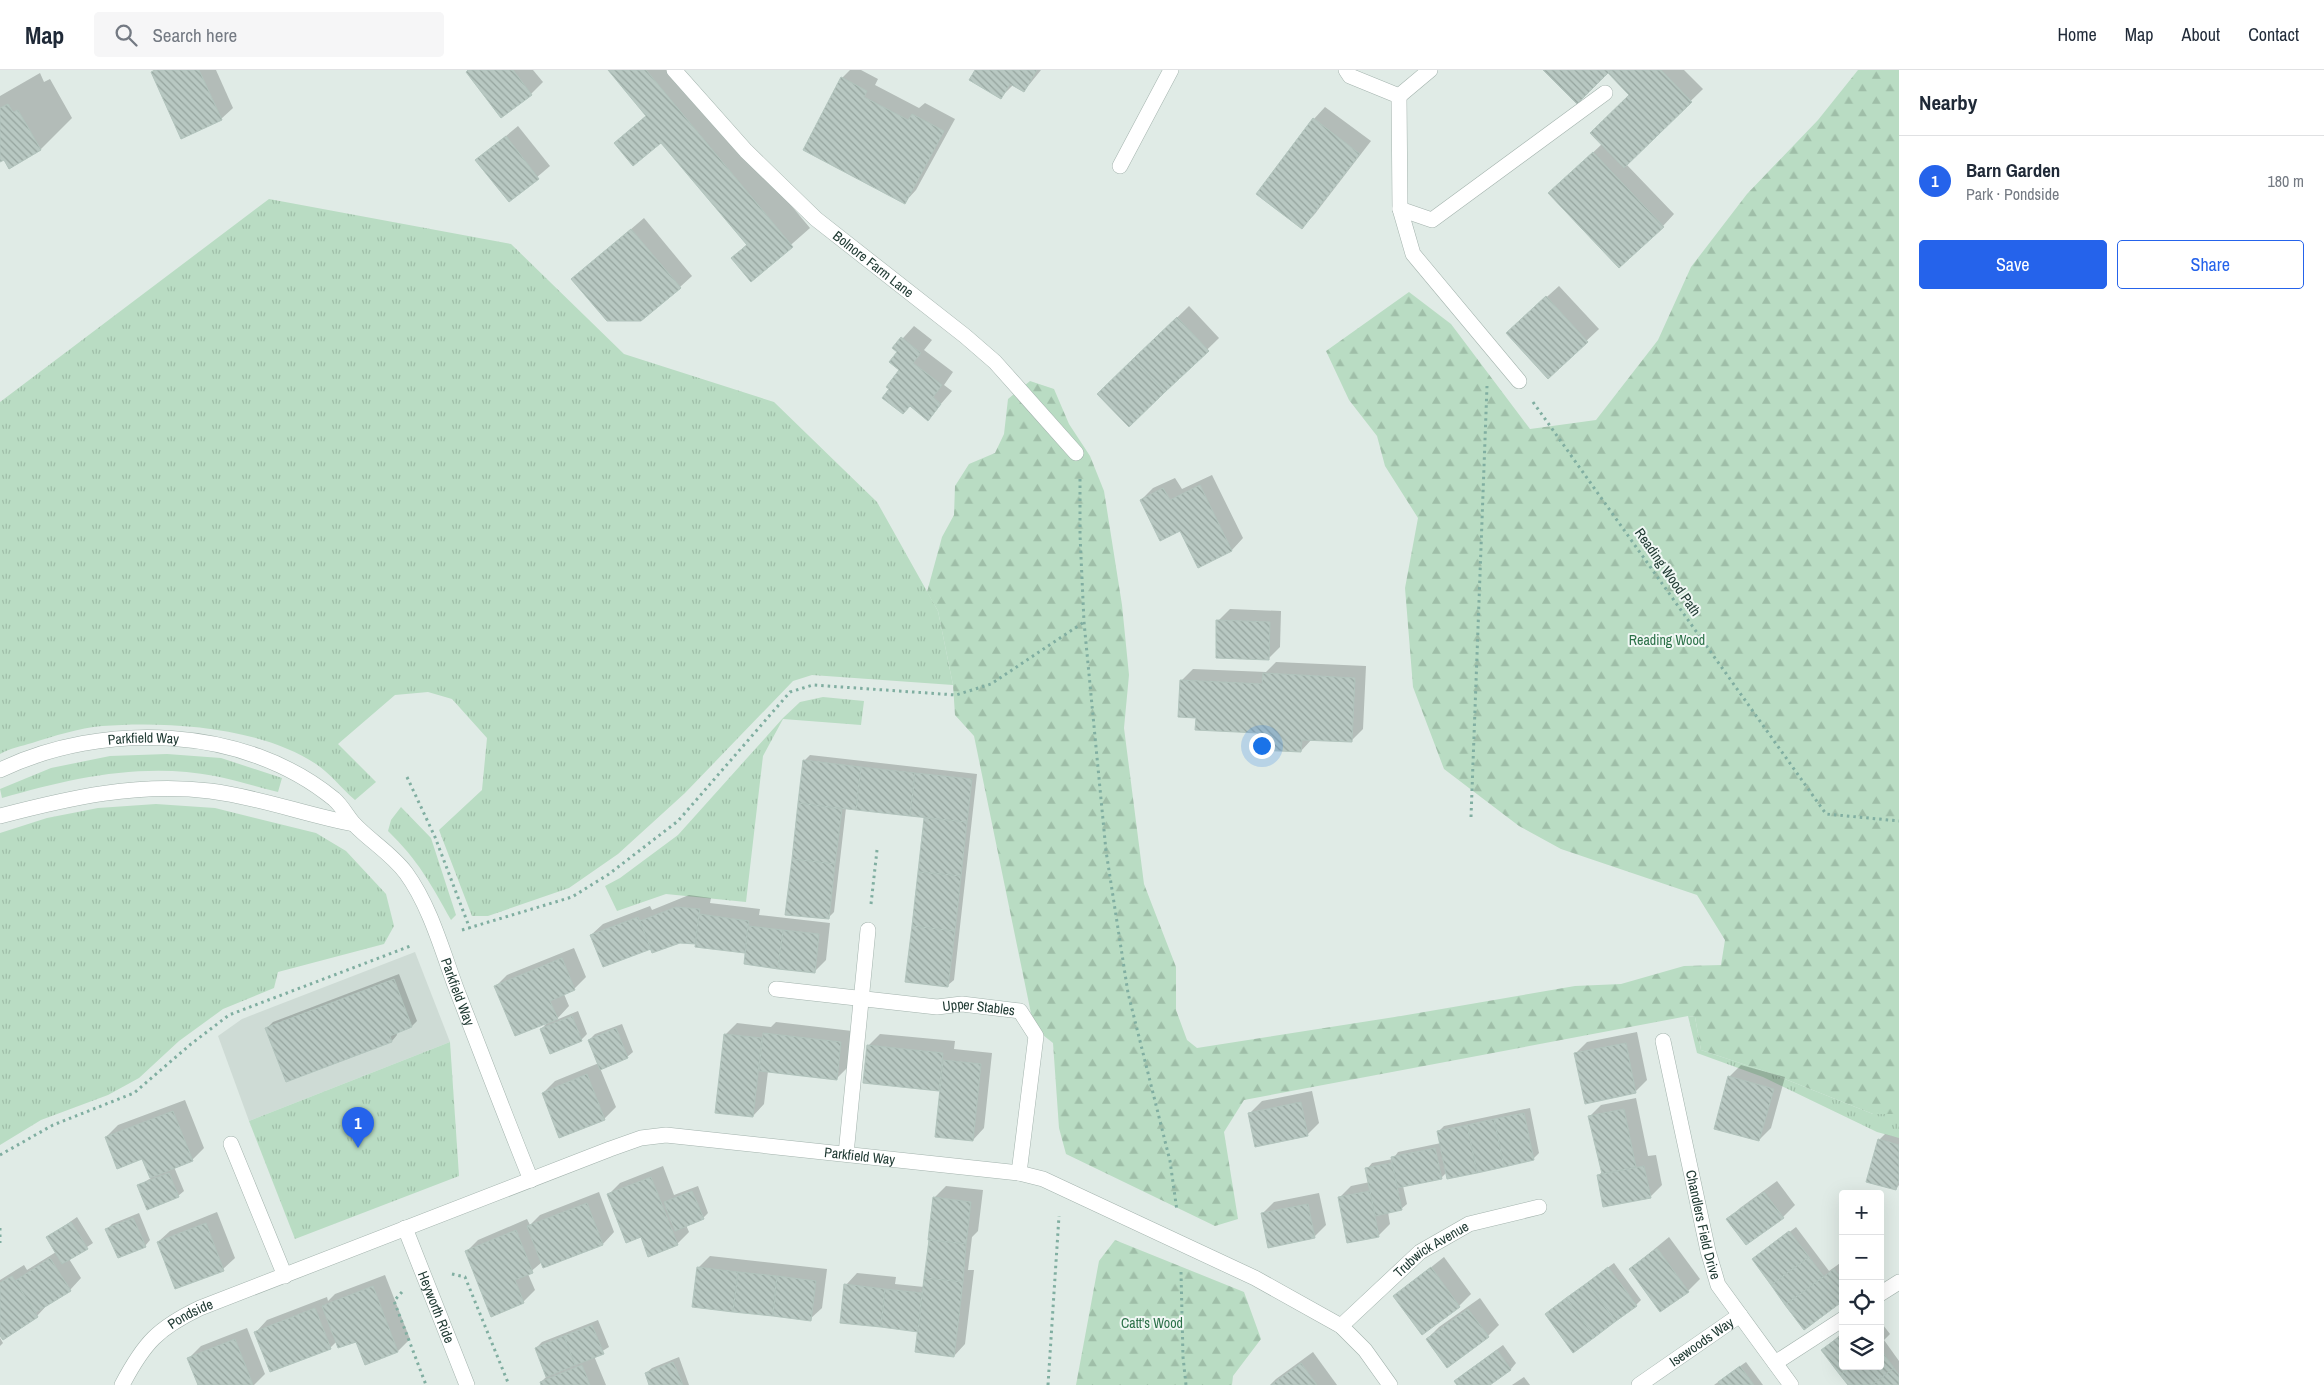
<!DOCTYPE html>
<meta charset="utf-8">
<style>
body{margin:0;font-family:"Archivo Narrow",sans-serif;background:#f6f6f7;color:#1f2937}
.controls{position:absolute;right:15px;bottom:15px;display:grid;overflow:hidden;border-radius:5px;box-shadow:0 5px 20px #0002}
.controls button{width:45px;height:45px;display:grid;place-items:center;padding:0;border:0;border-bottom:1px solid #e0e1e3;background:#fff;color:#1f2937;font:25px sans-serif}
.you{position:absolute;left:1261px;top:675px;width:18px;height:18px;margin:-12px;border:4px solid #fff;border-radius:50%;background:#1a73e8;box-shadow:0 0 0 8px #1a73e833}
.badge{display:grid;place-items:center;width:32px;height:32px;border-radius:50%;background:#2563eb;color:#fff;font-size:16px;font-weight:700}
.pin{position:absolute;translate:-50% -41px;filter:drop-shadow(0 1px 2px #0008)}
.pin::after{content:'';position:absolute;top:26px;width:18px;height:15px;background:inherit;clip-path:polygon(0 0,100% 0,50% 100%)}
.list{margin:0;padding:0;list-style:none}
h2{display:flex;justify-content:space-between;align-items:center;height:65px;margin:0;padding:0 20px;font-size:21px}
h2 small{font-size:16px;font-weight:400;color:#747a83}
.list li{display:grid;grid-template-columns:32px 1fr auto;gap:15px;align-items:center;box-sizing:border-box;height:90px;padding:0 20px;border-top:1px solid #e0e1e3}
.list b{display:block;font-size:19px;white-space:nowrap}
.list p{margin:0;font-size:16px;white-space:nowrap;color:#747a83}
.list em{font-size:16px;font-style:normal;color:#747a83}
.actions{display:flex;gap:10px;padding:15px 20px}
.actions a{flex:1;padding:11px 0;border:1px solid #2563eb;border-radius:5px;text-align:center;font-size:18px;color:#2563eb}
.actions .main{background:#2563eb;color:#fff}
.icon{flex:none;width:28px;height:28px;fill:none;stroke:currentColor;stroke-width:2;stroke-linecap:round;stroke-linejoin:round}
.map{position:relative;flex:none;width:1899px;height:1315px;overflow:hidden}
header{display:flex;align-items:center;gap:30px;box-sizing:border-box;height:70px;padding:0 25px;background:#fff;border-bottom:1px solid #e0e1e3}
header strong{font-size:24px}
nav{display:flex;gap:28px;margin-inline-start:auto;font-size:18px}
.search{width:350px;height:45px;background:#f6f6f7;display:flex;align-items:center;gap:12px;box-sizing:border-box;padding:0 18px;border-radius:5px;color:#747a83;font-size:19px}
main{display:flex}
aside{flex:1;background:#fff}
.map>svg:first-child{display:block}
</style>
<header>
<strong>Map</strong>
<div class="search"><svg class="icon" aria-label="search" viewBox="0 0 24 24"><circle cx="10" cy="10" r="6"/><path d="M15 15l6 6"/></svg>Search here</div>
<nav><a>Home</a><a>Map</a><a>About</a><a>Contact</a></nav>
</header>
<main>
<div class="map">
<svg width="1899" height="1315" viewBox="0 0 1899 1315">
<defs>
<pattern id="grass-tufts" width="24" height="20" patternUnits="userSpaceOnUse" patternTransform="scale(1.25)"><rect width="24" height="20" fill="#b9dcc3"/><path d="M3 7l-1-3M5 7V3M7 7l1-3M15 17l-1-3M17 17v-4M19 17l1-3" fill="none" stroke="#9fbea8"/></pattern>
<pattern id="forest-firs" width="22" height="20" patternUnits="userSpaceOnUse" patternTransform="scale(1.25)"><rect width="22" height="20" fill="#b9dcc3"/><path d="M5 1l3.5 6h-7zM16 11l3.5 6h-7z" fill="#9fbea8"/></pattern>
<pattern id="building-back-hatch" width="6" height="6" patternUnits="userSpaceOnUse" patternTransform="scale(1.25)"><rect width="6" height="6" fill="#b8c8c2"/><path d="M-1 5l2 2M0 0l6 6M5-1l2 2" fill="none" stroke="#95a49e"/></pattern>
</defs>
<rect width="100%" height="100%" fill="#e0ebe6"/>
<path fill="#cedbd5" d="M415,882L450,972L249,1051L218,966L242,949Z"/>
<g fill="url(#grass-tufts)">
<path d="M269,129L511,174L624,284L774,332L877,432L938,541L953,615L812,605L793,611L685,723L618,784L569,818L488,846H472L439,760L482,720L487,668L452,629L428,622L395,625L338,674L376,712L355,730C342,719 330,703 316,694C260,657 168,651 102,656C79,658 54,666 32,673C22,676 10,678 0,684V332Z"/>
<path d="M823,627L864,631L861,655L783,649L763,686L746,832L666,824L617,841L605,816L620,808L678,765L783,648L800,632Z"/>
<path d="M167,684L221,688L282,708L278,722C257,717 236,710 215,706C143,692 71,708 2,728L0,719L51,698L110,686Z"/>
<path d="M156,734L215,738L316,763L346,781L386,824L394,856L384,874L278,902L274,918L223,939L179,971L139,1008L108,1025L41,1050L0,1075V763L47,748L98,738Z"/>
<path d="M401,737L431,768L456,845L451,850C431,814 418,790 388,761L391,750Z"/>
<path d="M1688,946L1695,947L1701,980L1770,1003L1873,1044H1899V1068L1877,1062L1763,1007L1697,983Z"/>
<path d="M450,972L459,1106L295,1169L249,1051Z"/>
</g>
<g fill="url(#forest-firs)">
<path d="M1858,0H1899V1044H1873L1770,1003L1701,980L1695,947L1688,946L1244,1030L1224,1062L1238,1149L1215,1156L1066,1084L1059,1058L1053,973L1034,958L974,666L955,645L953,615L938,541L927,522L942,467L954,445L955,416L969,394L995,383L1004,364L1008,329L1030,311L1054,319L1069,354L1090,386L1104,421L1122,535L1129,605L1124,658L1144,814L1176,897V940L1187,970L1197,978L1401,946L1575,916L1621,914L1684,896L1721,895L1725,870L1697,825L1561,779L1519,756L1444,699L1413,617L1405,518L1418,448L1385,396L1377,366L1349,330L1326,281L1409,222L1451,254L1530,359L1596,350L1658,270L1691,197L1747,124L1818,50Z"/>
<path d="M1115,1170L1244,1222L1261,1269L1233,1306L1232,1315H1076L1099,1191Z"/>
</g>
<g fill="#0003">
<path d="M154,0H216L233,38L221,49L152,2Z"/>
<path d="M469,0H533L543,12L531,24Z"/>
<path d="M609,0H678L810,158L751,210L733,188L747,174L662,71L615,73L647,45Z"/>
<path d="M850,0H861L878,9L875,15L919,38L925,33L955,49L916,120L905,132L842,8Z"/>
<path d="M976,0H1041L1024,21L1013,15L1001,27Z"/>
<path d="M1545,0H1684L1703,19L1626,94L1674,144L1663,156L1562,112L1602,74L1631,25L1608,1Z"/>
<path d="M40,3L44,12L50,9L72,48L41,79L0,91V26Z"/>
<path d="M1325,37L1371,71L1314,145L1302,157L1314,49Z"/>
<path d="M518,56L550,96L509,131L477,90Z"/>
<path d="M644,148L692,206L680,217L573,209Z"/>
<path d="M1559,216L1599,259L1548,307L1519,252Z"/>
<path d="M1189,236L1219,268L1129,356L1099,324Z"/>
<path d="M914,256L932,270L924,280L953,302L944,315L952,321L928,349L901,300L898,282L894,278Z"/>
<path d="M1212,405L1243,468L1232,480L1199,496L1181,459L1141,430L1153,418L1175,408L1182,419Z"/>
<path d="M1230,539L1281,541L1280,577L1269,588L1218,551Z"/>
<path d="M1276,592L1366,596L1363,659L1351,671L1312,669L1301,681L1260,662L1197,647L1181,611L1193,599L1266,602Z"/>
<path d="M810,685L977,704L954,910L948,915L907,911L925,747L846,738L834,842L828,848L787,844L804,691Z"/>
<path d="M689,825L711,828L710,833L760,839L759,845L830,853L826,890L814,902L747,882L697,876V873L680,871L652,877L591,865L603,854L650,836L652,840Z"/>
<path d="M574,878L586,907L574,919L564,924L569,936L556,950L578,941L587,964L581,970L551,982L541,959L548,952L496,916L507,905Z"/>
<path d="M399,904L417,951L412,956L396,962L397,965L392,971L287,1011L267,958L273,952Z"/>
<path d="M776,952L852,961L848,997L836,1009L768,1001L764,1034L753,1046L725,965L737,953L771,957Z"/>
<path d="M622,954L633,982L627,987L600,998L616,1037L604,1049L543,1023L555,1011L599,993L589,970L595,964Z"/>
<path d="M1637,962L1647,1010L1635,1022L1576,983L1587,972Z"/>
<path d="M880,964L955,971L954,979L992,983L984,1058L973,1070L941,1020L865,1012L868,976Z"/>
<path d="M1741,995L1785,1007L1771,1058L1759,1070L1729,1007Z"/>
<path d="M1312,1021L1319,1053L1307,1065L1250,1043L1262,1031Z"/>
<path d="M1636,1028L1648,1086L1656,1085L1662,1115L1650,1127L1598,1106L1602,1102L1590,1046L1601,1035Z"/>
<path d="M185,1030L204,1078L192,1090L174,1097L184,1121L178,1126L138,1116L151,1108L143,1087L106,1067L118,1055Z"/>
<path d="M1530,1038L1539,1083L1533,1089L1447,1102L1441,1108L1403,1116L1407,1134L1401,1139L1388,1142L1390,1154L1379,1165L1339,1128L1351,1116L1370,1112L1367,1099L1372,1093L1393,1089L1398,1082L1441,1073L1438,1062L1444,1056Z"/>
<path d="M1885,1064L1899,1068V1115L1896,1119L1879,1070Z"/>
<path d="M663,1096L674,1125L698,1116L708,1143L703,1148L686,1155L689,1162L677,1174L642,1165L608,1125L620,1113Z"/>
<path d="M1777,1111L1795,1135L1783,1147L1728,1150L1740,1138Z"/>
<path d="M946,1116L983,1120L978,1161L972,1167L968,1200H974L965,1274L954,1286L919,1258L846,1215L857,1203L896,1207L895,1214L924,1217L934,1128Z"/>
<path d="M599,1122L614,1162L603,1174L542,1192L528,1204L535,1220L523,1232L466,1182L478,1170L527,1149L530,1155L540,1145Z"/>
<path d="M1319,1123L1326,1155L1314,1167L1262,1144L1274,1132Z"/>
<path d="M217,1142L235,1188L223,1199L158,1172L170,1161Z"/>
<path d="M139,1143L150,1170L145,1176L107,1159L112,1154Z"/>
<path d="M77,1147L93,1173L69,1189L81,1208L70,1220L48,1234L37,1246L0,1264V1210L24,1195L27,1200L56,1182L47,1168Z"/>
<path d="M1796,1157L1829,1201L1843,1191V1229L1754,1189Z"/>
<path d="M1669,1167L1700,1209L1688,1221L1630,1199Z"/>
<path d="M710,1186L827,1199L822,1238L810,1249L698,1198Z"/>
<path d="M1444,1187L1471,1224L1459,1236L1422,1263L1395,1226Z"/>
<path d="M1614,1193L1641,1230L1636,1235L1546,1244Z"/>
<path d="M385,1205L410,1269L398,1281L365,1293L357,1270L337,1271L330,1278L256,1262L267,1250L327,1227L328,1231L335,1224Z"/>
<path d="M1480,1228L1499,1255L1488,1266L1427,1269L1439,1257Z"/>
<path d="M598,1250L609,1277L594,1286L606,1315H543L541,1312L547,1306L536,1278L542,1272Z"/>
<path d="M1880,1251L1890,1264L1884,1270L1899,1291V1315H1849L1823,1280L1843,1262V1296H1880Z"/>
<path d="M247,1258L265,1304L254,1315H198L189,1288L201,1276Z"/>
<path d="M0,1268L3,1273L0,1276Z"/>
<path d="M1503,1275L1516,1293L1511,1299L1488,1315H1458L1456,1311L1461,1306Z"/>
<path d="M1313,1282L1337,1315H1270L1276,1309Z"/>
<path d="M679,1287L689,1315H651L646,1303L652,1298Z"/>
<path d="M1746,1292L1763,1315H1714Z"/>
<path d="M1524,1307L1530,1315H1512Z"/>
</g>
<g fill="url(#building-back-hatch)" stroke="#b2c4bd">
<path d="M155,0H199L222,50L181,69L151,2Z"/>
<path d="M468,0H513L532,25L501,48L466,2Z"/>
<path d="M608,0H646L793,177L751,212L731,188L747,175L661,73L633,96L614,73L646,46Z"/>
<path d="M975,0H1037L1024,22L1010,14L1001,29L969,10Z"/>
<path d="M1543,0H1611L1577,34Z"/>
<path d="M1611,0H1661L1692,32L1624,98L1590,63L1629,25L1608,3Z"/>
<path d="M841,7L867,21L864,27L908,50L912,44L944,61L905,134L803,80Z"/>
<path d="M8,34L13,42L18,40L41,80L9,99L4,90L0,92V38Z"/>
<path d="M1313,48L1360,84L1302,159L1256,124Z"/>
<path d="M506,66L539,109L509,132L475,90Z"/>
<path d="M1593,82L1664,157L1619,198L1548,123Z"/>
<path d="M631,159L681,218L641,251H607L571,209Z"/>
<path d="M1546,226L1588,272L1548,309L1506,263Z"/>
<path d="M1177,247L1209,281L1165,322L1133,289Z"/>
<path d="M901,267L921,283L913,293L942,315L933,327L941,334L928,351L910,336L903,344L882,328L889,319L886,317L899,300L889,292L897,282L892,278Z"/>
<path d="M1133,289L1165,322L1129,357L1097,324Z"/>
<path d="M1200,415L1232,481L1198,498L1180,461L1160,471L1140,430L1163,418L1170,430Z"/>
<path d="M1216,550L1270,552L1269,590L1216,588Z"/>
<path d="M1263,603L1355,608L1352,672L1302,670L1301,682L1258,680V663L1195,660L1196,648L1178,647L1180,610L1262,614Z"/>
<path d="M803,690L861,697L856,740L798,733Z"/>
<path d="M861,697L915,703L910,746L856,740Z"/>
<path d="M915,703L972,709L967,752L910,746Z"/>
<path d="M798,733L842,739L835,794L792,789Z"/>
<path d="M924,748L967,752L961,806L918,802Z"/>
<path d="M792,789L835,794L829,849L785,845Z"/>
<path d="M918,802L961,806L955,861L912,856Z"/>
<path d="M676,837L700,839L696,874L680,873L652,883L640,851Z"/>
<path d="M699,844L749,851L745,883L695,877Z"/>
<path d="M638,847L651,879L603,897L590,865Z"/>
<path d="M748,856L783,860L778,899L744,894Z"/>
<path d="M912,856L955,861L948,917L905,912Z"/>
<path d="M783,860L819,864L815,903L778,899Z"/>
<path d="M562,888L575,920L550,931L558,949L515,966L494,916Z"/>
<path d="M394,909L412,957L390,966L392,972L286,1012L265,958Z"/>
<path d="M572,946L582,971L550,984L540,959Z"/>
<path d="M616,958L628,988L600,1000L588,970Z"/>
<path d="M763,963L841,972L837,1010L759,1001Z"/>
<path d="M724,964L762,968L753,1047L715,1043Z"/>
<path d="M1626,973L1636,1023L1585,1034L1574,983Z"/>
<path d="M867,975L943,983L939,1021L863,1013Z"/>
<path d="M943,990L981,994L973,1071L935,1067Z"/>
<path d="M587,1004L605,1050L559,1068L542,1023Z"/>
<path d="M1728,1006L1774,1019L1759,1071L1714,1059Z"/>
<path d="M1301,1032L1308,1066L1255,1077L1248,1043Z"/>
<path d="M1624,1039L1636,1097L1602,1104L1588,1046Z"/>
<path d="M173,1041L193,1091L150,1108L142,1089L117,1099L105,1067Z"/>
<path d="M1524,1043L1534,1090L1504,1097L1494,1049Z"/>
<path d="M1494,1049L1504,1097L1477,1103L1467,1055Z"/>
<path d="M1467,1055L1477,1103L1447,1109L1437,1061Z"/>
<path d="M1878,1069L1899,1075V1110L1896,1120L1866,1112Z"/>
<path d="M1435,1078L1442,1109L1397,1118L1391,1087Z"/>
<path d="M1392,1093L1402,1140L1375,1146L1365,1098Z"/>
<path d="M1644,1096L1651,1128L1603,1137L1597,1105Z"/>
<path d="M169,1103L179,1127L147,1140L137,1115Z"/>
<path d="M651,1107L678,1175L648,1187L641,1167L626,1173L607,1124Z"/>
<path d="M692,1121L704,1149L675,1161L664,1132Z"/>
<path d="M1370,1121L1379,1167L1347,1173L1338,1127Z"/>
<path d="M1764,1122L1784,1148L1746,1175L1726,1149Z"/>
<path d="M933,1127L971,1132L966,1174L928,1170Z"/>
<path d="M587,1133L603,1175L543,1198L527,1156Z"/>
<path d="M1308,1134L1315,1168L1268,1178L1261,1143Z"/>
<path d="M133,1148L146,1177L118,1188L105,1159Z"/>
<path d="M71,1152L88,1179L62,1194L46,1167Z"/>
<path d="M206,1153L224,1201L175,1219L157,1172Z"/>
<path d="M516,1160L533,1203L515,1210L524,1233L491,1247L465,1181Z"/>
<path d="M1789,1161L1809,1187L1771,1215L1752,1189Z"/>
<path d="M929,1170L966,1174L963,1212L924,1208Z"/>
<path d="M1657,1178L1689,1222L1660,1242L1629,1199Z"/>
<path d="M1809,1187L1824,1207L1785,1235L1771,1215Z"/>
<path d="M50,1188L71,1221L35,1243L15,1211Z"/>
<path d="M697,1197L738,1202L733,1242L692,1237Z"/>
<path d="M1431,1197L1460,1237L1422,1265L1393,1226Z"/>
<path d="M1608,1197L1637,1236L1616,1251L1587,1213Z"/>
<path d="M1834,1199L1843,1210V1231L1804,1260L1785,1235Z"/>
<path d="M738,1202L777,1206L773,1246L733,1242Z"/>
<path d="M12,1206L38,1247L3,1270L0,1266V1213Z"/>
<path d="M777,1206L816,1211L811,1251L773,1246Z"/>
<path d="M924,1208L963,1212L954,1287L915,1282Z"/>
<path d="M1587,1213L1616,1251L1595,1267L1566,1228Z"/>
<path d="M844,1214L885,1219L881,1257L840,1253Z"/>
<path d="M373,1216L398,1282L365,1295L356,1272L338,1278L322,1236Z"/>
<path d="M885,1219L922,1223L918,1262L881,1257Z"/>
<path d="M1566,1228L1595,1267L1573,1283L1545,1244Z"/>
<path d="M315,1238L331,1279L270,1302L254,1262Z"/>
<path d="M1468,1239L1489,1267L1447,1298L1426,1269Z"/>
<path d="M592,1255L604,1284L575,1295L564,1266Z"/>
<path d="M1843,1264V1296H1853L1840,1305L1821,1280Z"/>
<path d="M564,1266L575,1295L546,1307L535,1278Z"/>
<path d="M235,1269L253,1315H198L187,1288Z"/>
<path d="M1880,1278L1894,1298L1872,1315H1848L1840,1305L1853,1296H1880Z"/>
<path d="M1497,1280L1511,1300L1490,1315H1457L1454,1311Z"/>
<path d="M673,1292L683,1315H649L645,1303Z"/>
<path d="M1301,1293L1317,1315H1271Z"/>
<path d="M582,1295L590,1315H541L540,1312Z"/>
<path d="M1740,1296L1754,1315H1720L1718,1312Z"/>
<path d="M1894,1298L1899,1305V1315H1872Z"/>
</g>
<g fill="none" stroke-linecap="round" stroke-linejoin="round">
<defs>
<g id="lane">
<path id="s1" d="M674,0L746,81L816,149L965,266L995,292L1076,383"/>
<path d="M1346,0L1350,6L1399,26L1430,0"/>
<path d="M1399,26L1400,139L1413,184L1519,311"/>
<path d="M1120,96L1171,0"/>
<path d="M1400,139L1432,150L1605,23"/>
<path d="M231,1074L285,1206"/>
</g>
<g id="street">
<path id="s2" d="M0,700C103,651 244,655 334,729C342,736 347,746 354,754C370,771 391,783 406,803C430,836 442,880 456,918C481,982 505,1046 531,1110"/>
<path d="M0,746C69,728 138,712 210,721C259,727 306,745 354,754"/>
<path id="s3" d="M776,919L937,937L962,934L1020,941L1036,966L1019,1103"/>
<path id="s4" d="M1663,971L1708,1181L1718,1215L1791,1315"/>
<path d="M846,1084L868,860"/>
<path id="s5" d="M405,1158L467,1315"/>
<path d="M1880,1224L1899,1212"/>
<path id="s6" d="M1341,1256L1420,1182L1469,1154L1539,1137"/>
<path d="M1775,1293L1843,1249"/>
<path id="s7" d="M122,1315C144,1273 158,1258 200,1238L610,1079L641,1068L666,1065L1019,1103L1043,1109L1255,1208L1341,1256L1365,1280L1390,1315"/>
<path id="s8" d="M1639,1315L1740,1245"/>
</g>
</defs>
<use href="#lane" stroke="#a3b3ad" stroke-width="16"/>
<use href="#street" stroke="#a3b3ad" stroke-width="16"/>
<g stroke="#80aea1" stroke-width="3" stroke-dasharray="2.5 4" stroke-linecap="butt">
<path d="M1533,332L1826,744L1899,751"/>
<path d="M1080,409V465L1084,552L1106,781L1128,923L1170,1091L1177,1141"/>
<path d="M407,707L435,767L470,859"/>
<path d="M1471,747L1487,316"/>
<path d="M871,834L877,780"/>
<path d="M462,860L572,827L609,804L678,751L790,622L813,615L956,625L991,614L1084,552"/>
<path d="M0,1085L53,1055L134,1023L191,974L229,945L413,875"/>
<path d="M0,1158V1173"/>
<path d="M1181,1202L1183,1287L1186,1315"/>
<path d="M452,1204L465,1207L509,1315"/>
<path d="M402,1222L394,1231L426,1315"/>
<path d="M1048,1315L1059,1146"/>
</g>
<use href="#lane" stroke="#fff" stroke-width="15"/>
<use href="#street" stroke="#fff" stroke-width="15"/>
</g>
<g text-anchor="middle" stroke-width="4" stroke-linejoin="round" paint-order="stroke">
<g font-size="14" fill="#213b34" stroke="#f0f7f4">
<text dy="5" stroke="none"><textPath href="#s1" startOffset="279">Bolnore Farm Lane</textPath></text>
<text transform="translate(1668 502) rotate(55)" y="5">Reading Wood Path</text>
<text dy="5" stroke="none"><textPath href="#s2" startOffset="148">Parkfield Way</textPath></text>
<text dy="5" stroke="none"><textPath href="#s2" startOffset="586">Parkfield Way</textPath></text>
<text dy="5" stroke="none"><textPath href="#s3" startOffset="204">Upper Stables</textPath></text>
<text dy="5" stroke="none"><textPath href="#s7" startOffset="805">Parkfield Way</textPath></text>
<text dy="5" stroke="none"><textPath href="#s4" startOffset="188">Chandlers Field Drive</textPath></text>
<text dy="5" stroke="none"><textPath href="#s6" startOffset="119">Trubwick Avenue</textPath></text>
<text dy="5" stroke="none"><textPath href="#s5" startOffset="85">Heyworth Ride</textPath></text>
<text dy="5" stroke="none"><textPath href="#s7" startOffset="101">Pondside</textPath></text>
<text dy="5" stroke="none"><textPath href="#s8" startOffset="76">Isewoods Way</textPath></text>
</g>
<g font-size="14" fill="#2b7148" stroke="#f0f7f4">
<text x="1667" y="575">Reading Wood</text>
<text x="1152" y="1258">Catt's Wood</text>
</g>
</g>
</svg>
<div class="controls">
<button>+</button>
<button>−</button>
<button><svg class="icon" aria-label="locate" viewBox="0 0 24 24"><circle cx="12" cy="12" r="6"/><path d="M12 2v4M12 18v4M2 12h4M18 12h4"/></svg></button>
<button><svg class="icon" aria-label="layers" viewBox="0 0 24 24"><path d="M12 4l9 5-9 5-9-5zM3 14l9 5 9-5"/></svg></button>
</div>
<div class="you"></div>
<div class="pin badge" style="left:358px;top:1078px">1</div>
</div>
<aside>
<h2>Nearby<small></small></h2>
<ul class="list">
<li><span class="badge">1</span><div><b>Barn Garden</b><p>Park · Pondside</p></div><em>180 m</em></li>
</ul>
<div class="actions"><a class="main">Save</a><a>Share</a></div>
</aside>
</main>
